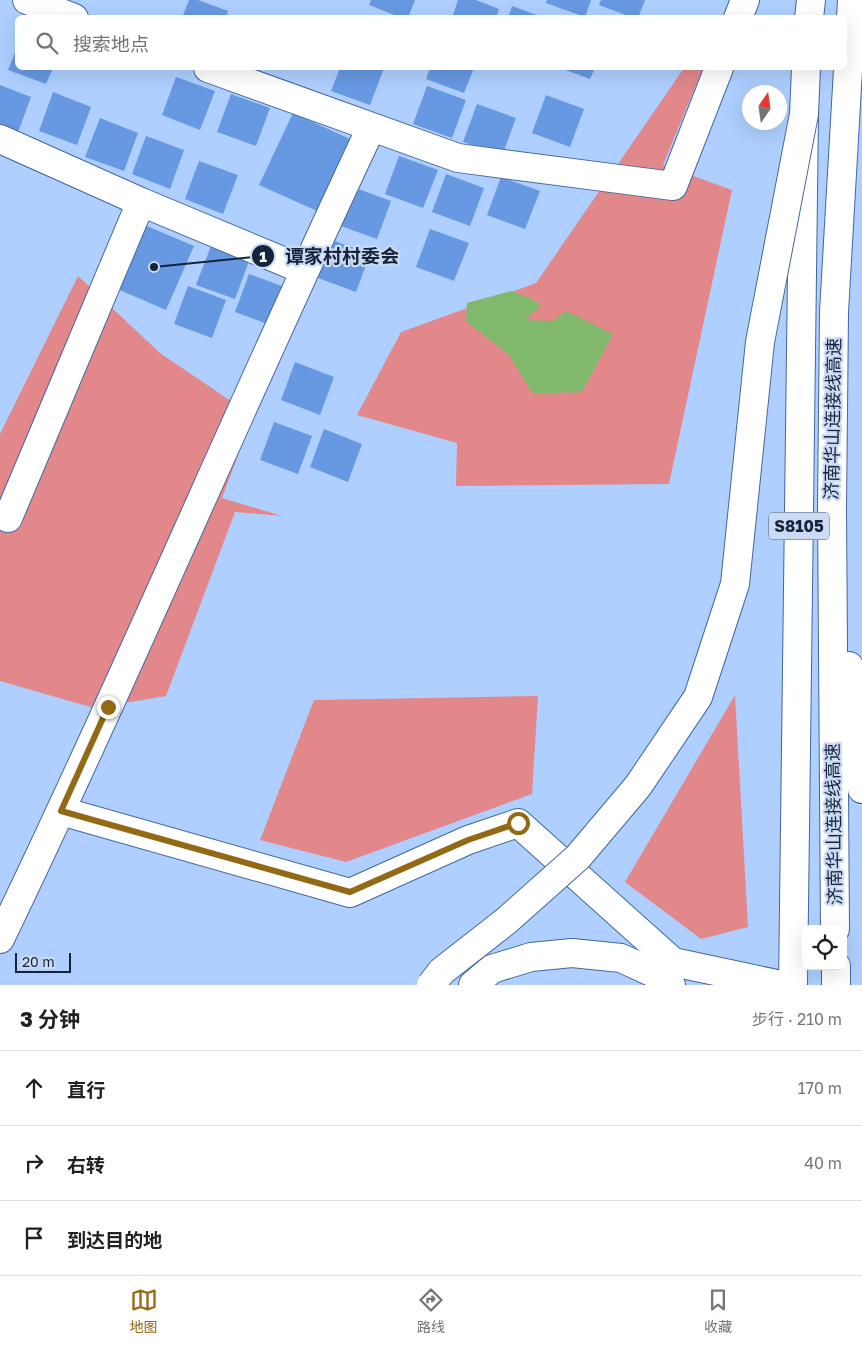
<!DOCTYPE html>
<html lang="zh">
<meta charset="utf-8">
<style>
body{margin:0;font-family:"Golos Text","Noto Sans SC",sans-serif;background:#f6f6f6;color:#202124}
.controls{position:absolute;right:15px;bottom:15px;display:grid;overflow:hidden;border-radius:8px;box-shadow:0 5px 20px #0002}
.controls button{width:45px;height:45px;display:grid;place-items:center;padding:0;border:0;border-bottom:1px solid #e0e0e0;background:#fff;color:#202124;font:25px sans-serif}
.compass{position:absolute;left:742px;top:85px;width:45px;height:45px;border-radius:50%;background:#fff;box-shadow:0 5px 20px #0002;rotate:13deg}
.scale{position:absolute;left:15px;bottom:12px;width:56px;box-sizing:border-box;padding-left:5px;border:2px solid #15243b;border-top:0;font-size:14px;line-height:18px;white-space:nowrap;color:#15243b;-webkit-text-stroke:4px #cadbf3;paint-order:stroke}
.stop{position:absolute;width:15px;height:15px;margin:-11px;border:4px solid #946915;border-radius:50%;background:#fff}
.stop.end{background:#946915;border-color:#fff;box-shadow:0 1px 5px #0008}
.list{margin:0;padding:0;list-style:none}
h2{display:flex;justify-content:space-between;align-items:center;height:65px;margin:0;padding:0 20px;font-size:21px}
h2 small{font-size:16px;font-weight:400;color:#757577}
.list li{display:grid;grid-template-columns:32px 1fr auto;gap:15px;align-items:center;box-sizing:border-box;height:75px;padding:0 20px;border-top:1px solid #e0e0e0}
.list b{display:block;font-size:19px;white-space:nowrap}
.list em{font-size:16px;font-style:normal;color:#757577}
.icon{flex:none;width:28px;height:28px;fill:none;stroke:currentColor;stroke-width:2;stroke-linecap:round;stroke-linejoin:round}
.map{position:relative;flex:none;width:862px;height:985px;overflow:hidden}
.search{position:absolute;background:#fff;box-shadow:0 5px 20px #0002;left:15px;right:15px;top:15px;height:55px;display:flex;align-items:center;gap:12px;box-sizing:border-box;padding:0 18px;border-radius:8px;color:#757577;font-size:19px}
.sheet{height:290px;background:#fff}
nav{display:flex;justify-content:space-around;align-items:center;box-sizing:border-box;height:70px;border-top:1px solid #e0e0e0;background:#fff;font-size:14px;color:#757577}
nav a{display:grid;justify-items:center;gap:2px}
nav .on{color:#946915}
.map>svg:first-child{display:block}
</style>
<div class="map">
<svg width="862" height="985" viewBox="0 0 862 985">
<rect width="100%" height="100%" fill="#aecfff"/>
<g fill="#e2888b">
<path d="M684,68H703L663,165L732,190L669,484L456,486L457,443L357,415L401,332L536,283Z"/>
<path d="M78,276L160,353L253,416L222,498L282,516L235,512L166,696L94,708L0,681V434Z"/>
<path d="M735,695L748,927L701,939L625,882Z"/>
<path d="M538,696L532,794L346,862L260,840L314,700Z"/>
</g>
<path fill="#80b96c" d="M511,291L530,298L541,305L525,320L553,321L566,311L613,334L582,392L533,394L509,355L466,321L467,303Z"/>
<g fill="#6799e2">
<path d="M189,0H198L228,11L226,18H182Z"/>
<path d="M371,0H415L408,18H402L369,5Z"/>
<path d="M458,0H476L499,9L496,18H452Z"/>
<path d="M547,0H591L585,17L546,3Z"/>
<path d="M601,0H645L638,18H634L599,5Z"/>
<path d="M512,6L542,17V18H508Z"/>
<path d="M18,45V68H53L46,84L8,70Z"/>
<path d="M340,68H384L370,105L331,91Z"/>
<path d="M430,68H474L464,93L426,79Z"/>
<path d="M560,68H595L590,79Z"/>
<path d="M176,77L215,91L200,130L162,115Z"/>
<path d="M0,85L31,97L17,135L0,129Z"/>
<path d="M427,86L466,100L452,138L413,124Z"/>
<path d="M53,92L91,107L77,145L39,131Z"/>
<path d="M231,94L270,108L256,146L217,132Z"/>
<path d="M546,95L584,109L570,147L532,133Z"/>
<path d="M477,104L516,118L502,156L463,142Z"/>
<path d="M293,113L350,139L317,211L259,185Z"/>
<path d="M100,118L138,133L124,171L85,157Z"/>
<path d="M146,136L184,150L170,189L132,174Z"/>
<path d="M399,156L438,170L423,208L385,194Z"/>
<path d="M199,161L238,175L223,214L185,199Z"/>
<path d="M446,174L484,188L470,226L432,212Z"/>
<path d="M501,177L540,191L525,229L487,215Z"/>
<path d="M353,187L391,201L377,239L338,225Z"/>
<path d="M142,224L194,246L166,310L115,288Z"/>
<path d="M430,229L469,243L454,281L416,267Z"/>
<path d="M332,240L370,254L356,292L318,278Z"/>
<path d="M211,246L249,261L235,299L196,285Z"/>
<path d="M249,274L287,288L273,326L235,312Z"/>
<path d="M188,286L226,300L212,338L174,324Z"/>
<path d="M295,362L334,377L320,415L281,400Z"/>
<path d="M274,422L312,436L298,474L260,460Z"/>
<path d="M324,429L362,444L348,482L310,467Z"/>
</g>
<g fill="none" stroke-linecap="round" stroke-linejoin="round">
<defs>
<g id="minor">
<path d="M27,0L74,18"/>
<path d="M738,18L745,0"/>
<path d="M208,68L458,158L673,186L719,68"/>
<path d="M0,139L141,202L304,270"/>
<path d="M8,518L141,202"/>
<path d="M61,811L350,893L468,840L518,823L673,962L781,985"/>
<path d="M0,939C129,671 244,397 371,128"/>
</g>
<g id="highway">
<path d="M809,18L811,0"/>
<path d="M849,666L862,789"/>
<path d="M835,929L832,509L834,312L852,0"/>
<path d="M836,966V985"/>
<path d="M473,985L492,969L531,957L572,953L621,958L660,976L671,985"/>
<path d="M793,985L804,114L806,68"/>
</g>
</defs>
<use href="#minor" stroke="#43679d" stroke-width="30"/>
<use href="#highway" stroke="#43679d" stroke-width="30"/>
<use href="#minor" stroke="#fff" stroke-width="28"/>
<use href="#highway" stroke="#fff" stroke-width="28"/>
<defs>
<path id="highway-bridge" d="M431,985L442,971L506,921L578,857L638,786L698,697L735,584L760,342L804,114"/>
</defs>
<use href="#highway-bridge" stroke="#43679d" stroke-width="30" stroke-linecap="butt"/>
<use href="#highway-bridge" stroke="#fff" stroke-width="28"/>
</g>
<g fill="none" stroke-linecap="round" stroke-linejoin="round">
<path stroke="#946915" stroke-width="6" d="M108,707L61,811L350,892L468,840L518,823"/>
</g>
<g text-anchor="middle" stroke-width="4.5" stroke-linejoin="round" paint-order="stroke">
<rect fill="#cadbf3" stroke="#4b5b72" stroke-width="1" x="769" y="512.5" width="60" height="27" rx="4"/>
<g font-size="16" font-weight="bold" fill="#15243b">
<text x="799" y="532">S8105</text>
</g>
<g font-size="18" fill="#15243b" stroke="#cadbf3">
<text transform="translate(833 419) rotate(-89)" y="6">济南华山连接线高速</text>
<text transform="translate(834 824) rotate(-91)" y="6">济南华山连接线高速</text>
</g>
</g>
<path fill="none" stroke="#15243b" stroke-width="2" d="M154 267L263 256"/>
<g fill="#15243b" stroke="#cadbf3" stroke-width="2">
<circle cx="154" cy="267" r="5"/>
<circle cx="263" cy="256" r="12"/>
</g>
<g font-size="15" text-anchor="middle" font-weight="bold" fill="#fff">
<text x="263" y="262">1</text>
</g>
<g font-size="19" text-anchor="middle" font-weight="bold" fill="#15243b" stroke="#cadbf3" stroke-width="4.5" stroke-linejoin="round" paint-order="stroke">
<text x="342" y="263">谭家村村委会</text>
</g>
</svg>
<div class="controls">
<button><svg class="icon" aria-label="locate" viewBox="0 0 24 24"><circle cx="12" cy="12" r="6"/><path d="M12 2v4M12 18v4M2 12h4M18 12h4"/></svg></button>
</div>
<svg class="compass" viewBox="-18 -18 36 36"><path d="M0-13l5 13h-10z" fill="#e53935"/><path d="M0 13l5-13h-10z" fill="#757577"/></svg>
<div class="scale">20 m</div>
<div class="stop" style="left:518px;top:823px"></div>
<div class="stop end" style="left:108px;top:707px"></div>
<div class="search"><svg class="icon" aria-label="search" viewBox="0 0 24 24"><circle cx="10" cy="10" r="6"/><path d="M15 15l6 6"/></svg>搜索地点</div>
</div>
<section class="sheet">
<h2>3 分钟<small>步行 · 210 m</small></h2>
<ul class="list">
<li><svg class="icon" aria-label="ahead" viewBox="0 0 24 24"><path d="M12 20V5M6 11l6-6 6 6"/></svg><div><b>直行</b></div><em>170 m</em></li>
<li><svg class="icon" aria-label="right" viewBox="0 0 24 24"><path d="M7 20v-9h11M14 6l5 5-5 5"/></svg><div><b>右转</b></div><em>40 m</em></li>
<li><svg class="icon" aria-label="arrive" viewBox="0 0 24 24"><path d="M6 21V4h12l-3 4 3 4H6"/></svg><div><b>到达目的地</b></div></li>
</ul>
</section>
<nav>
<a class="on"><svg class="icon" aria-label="map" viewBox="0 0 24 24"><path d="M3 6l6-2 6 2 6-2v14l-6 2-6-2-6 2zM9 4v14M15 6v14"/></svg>地图</a>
<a><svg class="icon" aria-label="directions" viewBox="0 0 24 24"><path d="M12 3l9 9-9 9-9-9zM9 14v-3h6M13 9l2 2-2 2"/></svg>路线</a>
<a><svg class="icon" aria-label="saved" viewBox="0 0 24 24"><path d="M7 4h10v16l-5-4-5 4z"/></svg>收藏</a>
</nav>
